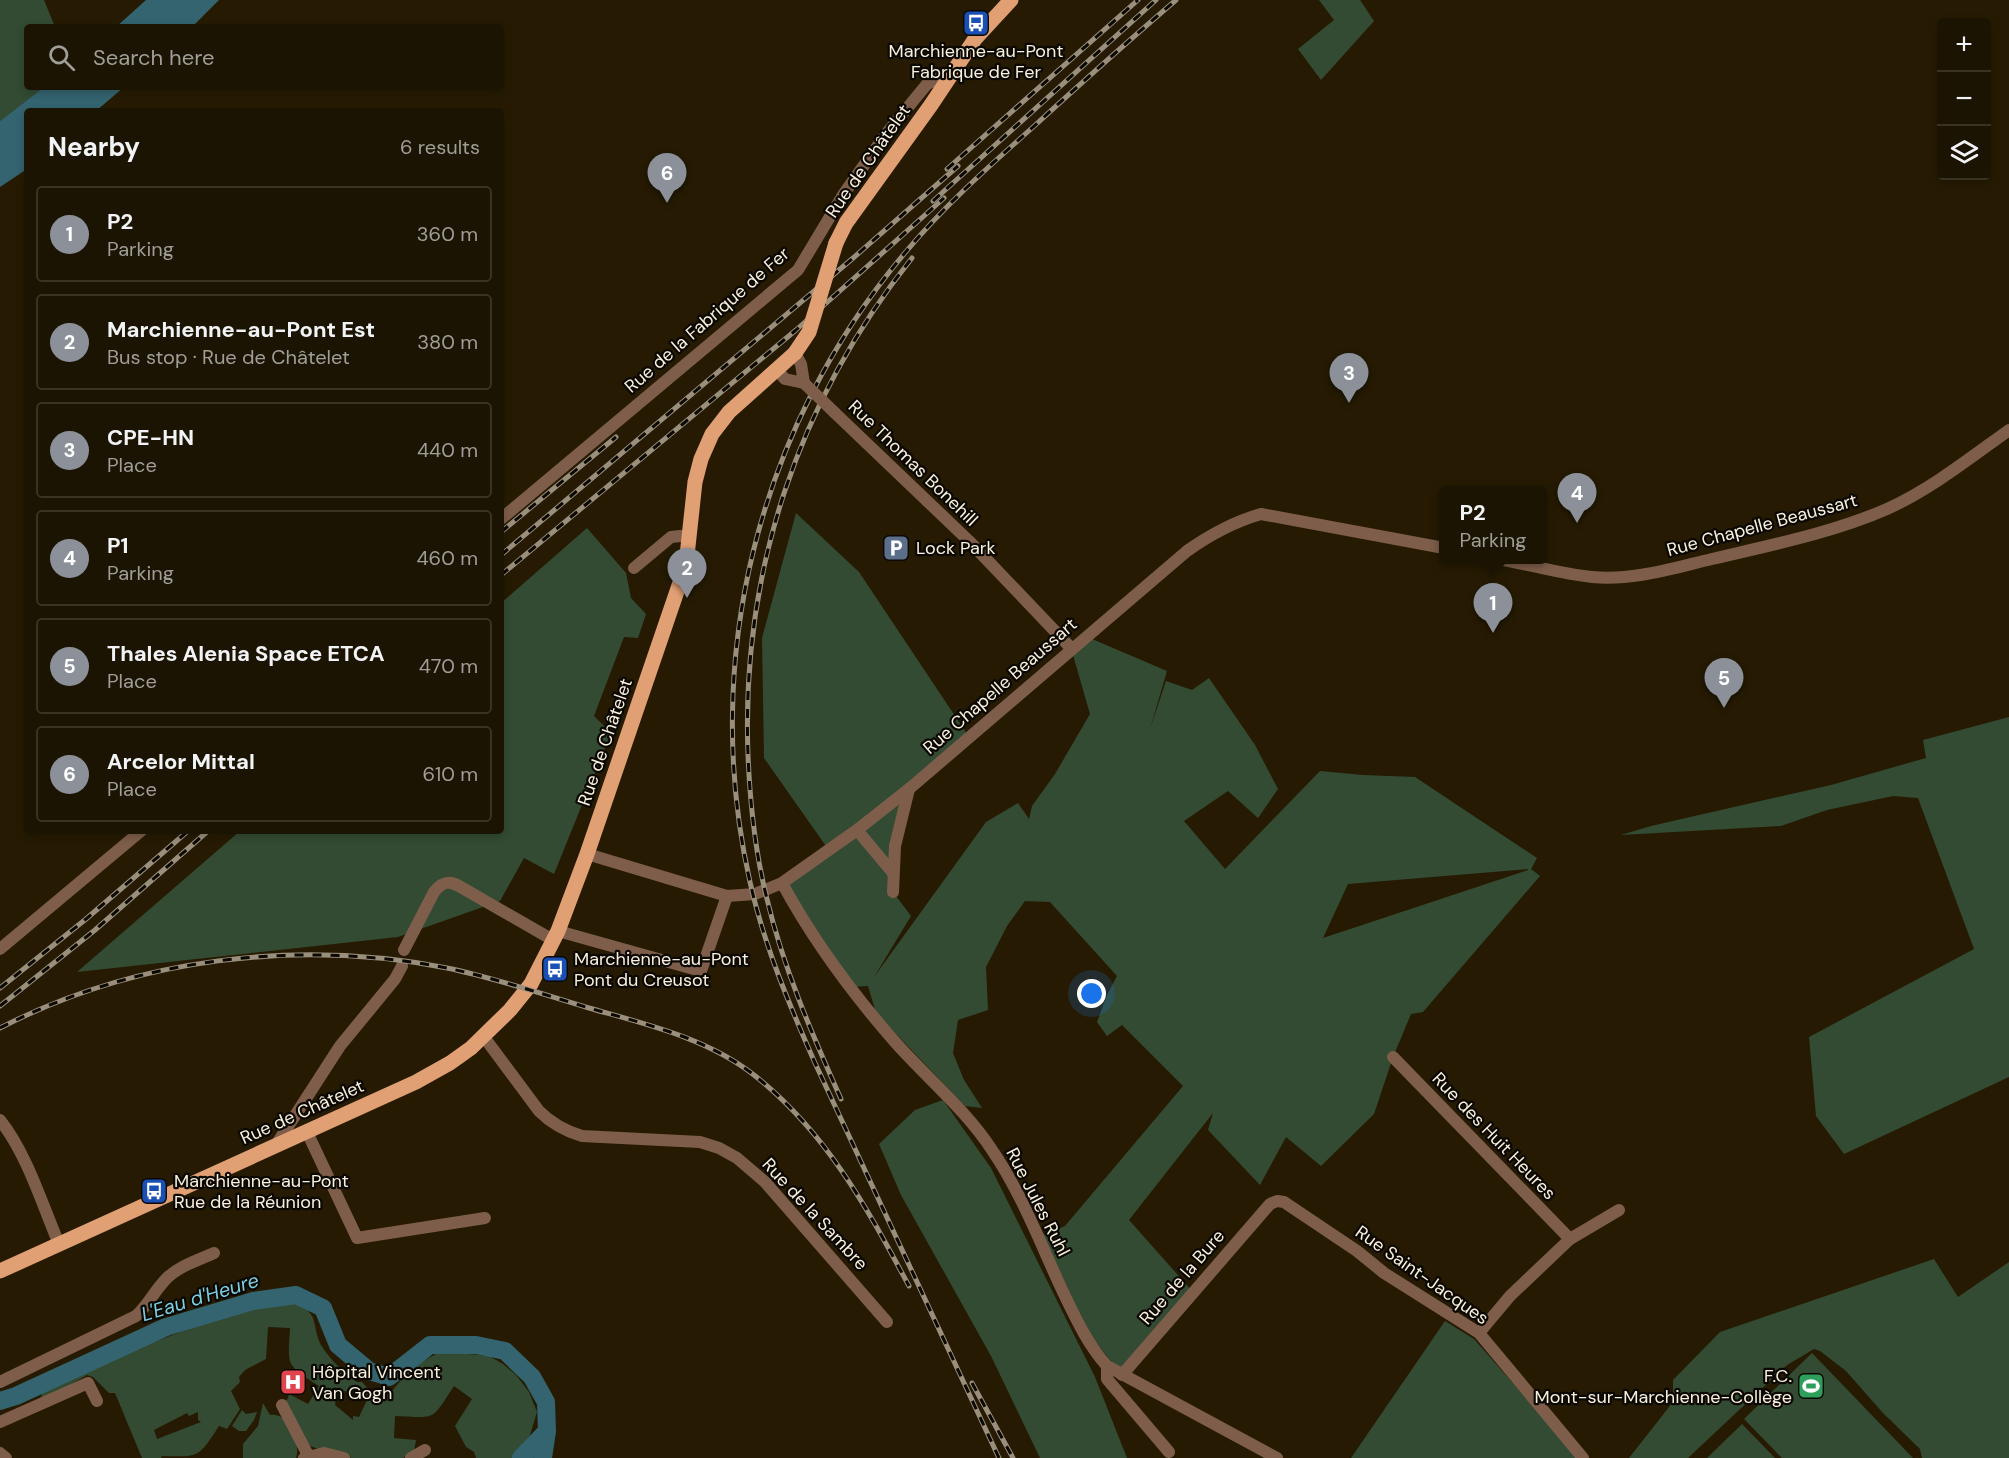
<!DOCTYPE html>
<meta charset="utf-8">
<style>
body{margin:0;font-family:"DM Sans",sans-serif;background:#251d0c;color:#f1f3f6}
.controls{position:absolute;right:18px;top:18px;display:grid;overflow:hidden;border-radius:6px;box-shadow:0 3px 9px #0003}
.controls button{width:54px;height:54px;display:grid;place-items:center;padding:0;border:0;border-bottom:2px solid #3a3324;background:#1c1402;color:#f1f3f6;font:30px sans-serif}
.you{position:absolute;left:1092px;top:994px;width:21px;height:21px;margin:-15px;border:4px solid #fff;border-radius:50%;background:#1a73e8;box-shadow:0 0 0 9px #1a73e833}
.badge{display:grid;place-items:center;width:39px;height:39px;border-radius:50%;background:#8c9099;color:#fff;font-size:20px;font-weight:700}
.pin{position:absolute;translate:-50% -50px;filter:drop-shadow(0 2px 3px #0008)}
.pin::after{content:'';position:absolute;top:32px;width:21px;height:18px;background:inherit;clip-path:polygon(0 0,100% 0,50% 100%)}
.popup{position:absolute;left:1439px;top:486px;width:108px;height:78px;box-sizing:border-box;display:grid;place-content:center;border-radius:6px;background:#1c1402;filter:drop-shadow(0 2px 4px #0005);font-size:20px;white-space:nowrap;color:#a09e99}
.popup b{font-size:22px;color:#f1f3f6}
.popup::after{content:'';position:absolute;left:50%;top:100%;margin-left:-12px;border:12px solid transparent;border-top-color:#1c1402}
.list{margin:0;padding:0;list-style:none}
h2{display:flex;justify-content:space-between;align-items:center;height:78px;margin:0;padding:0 24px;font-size:26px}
h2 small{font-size:20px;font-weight:400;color:#a09e99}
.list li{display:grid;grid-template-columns:39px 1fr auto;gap:18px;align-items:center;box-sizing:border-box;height:96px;margin:0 12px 12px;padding:0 12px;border:2px solid #3a3324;border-radius:6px}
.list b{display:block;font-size:22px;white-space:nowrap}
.list p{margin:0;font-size:20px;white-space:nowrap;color:#a09e99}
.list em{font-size:20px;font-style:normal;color:#a09e99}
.icon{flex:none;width:33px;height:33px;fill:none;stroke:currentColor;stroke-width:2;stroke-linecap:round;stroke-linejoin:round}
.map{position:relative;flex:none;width:2009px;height:1458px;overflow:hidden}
.search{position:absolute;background:#1c1402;box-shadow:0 3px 9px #0003;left:24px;top:24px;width:480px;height:66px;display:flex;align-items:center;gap:15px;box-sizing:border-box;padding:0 21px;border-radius:6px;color:#a09e99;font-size:22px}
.panel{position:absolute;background:#1c1402;box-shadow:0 3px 9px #0003;left:24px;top:108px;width:480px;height:726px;border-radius:6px}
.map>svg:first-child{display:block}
</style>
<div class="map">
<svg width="2009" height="1458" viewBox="0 0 2009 1458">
<rect width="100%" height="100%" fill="#261b02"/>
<g fill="#334b32" fill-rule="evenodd">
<path d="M0,0H44L55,27H27V87H44L0,121Z"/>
<path d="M1319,0H1360L1374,21L1321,80L1298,49L1334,20Z"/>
<path d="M796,513L859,572L969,737L900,794L893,892L911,916L874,977L986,822L1018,803L1029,819L1032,806L1055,774L1090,714L1071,648L1085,636L1167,671L1150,729L1166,681L1192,690L1209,678L1255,745L1278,789L1258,818L1228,791L1184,821L1225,869L1320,771L1363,775L1415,777L1537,858L1531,869L1540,876L1423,1012L1411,1014L1393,1057L1374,1114L1321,1166L1286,1137L1260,1185L1208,1130L1213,1113L1129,1220L1193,1292L1122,1375L1075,1316L1043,1235L1065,1226L1183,1086L1122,1025L1107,1036L1097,1022L1107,995L1117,976L1050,902L1025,901L1007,926L986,967L988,1010L958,1020L953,1053L964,1080L982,1108L965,1106L876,1013L868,986L849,987L782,883L828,849L764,758L762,638ZM1528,869V870L1323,938L1348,884Z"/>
<path d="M587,528L626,573L631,598L646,614L638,638L624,637L594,716L611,733L554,874L524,858L500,901L398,937L77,972L240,831H501V603Z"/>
<path d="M2009,717V1077L1844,1154L1816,1116L1809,1037L1974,949L1918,798L1893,796L1827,810L1781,826L1621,835L1651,826L1831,785L1926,758L1923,740Z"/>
<path d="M943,1100L991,1168L1095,1377L1127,1458H1040L991,1356L901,1195L879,1144L915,1110Z"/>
<path d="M1934,1259L1958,1297L2009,1262V1458H1922L1920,1449L1883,1413L1846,1371L1820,1351L1814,1349L1787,1365L1688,1458H1629L1673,1402V1380L1720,1332Z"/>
<path d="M272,1301C288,1301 305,1301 313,1318C316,1327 316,1336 321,1345C330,1360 344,1372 357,1382H362L371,1392L392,1391L411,1368L436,1354L458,1353L489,1356L503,1364L516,1375L529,1392L537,1412L530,1435L522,1451L513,1458H476L474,1452L466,1447L455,1426L472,1399L454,1386C431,1421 437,1418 395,1416L394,1438L416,1440L414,1451L403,1458H351L342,1452L318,1449L308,1445L285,1402L288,1398L289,1394L308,1404L319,1386C285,1363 288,1368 290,1328L268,1327L266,1359L245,1370L239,1377L240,1382L231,1391L240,1409L227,1429L219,1426C198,1458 200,1457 162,1456L161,1458H142L115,1393H109L93,1377L87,1375L56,1393L41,1399L42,1392C116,1355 193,1325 272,1301ZM344,1391L363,1394L367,1400L359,1417L353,1416V1420L335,1405L336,1398ZM198,1412V1420L201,1422L157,1439L154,1430L187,1413L189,1416Z"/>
<path d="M1445,1321L1474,1339L1579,1458H1351Z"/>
<path d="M1812,1353L1913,1458H1782L1744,1419Z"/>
<path d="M263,1403L270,1415C289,1411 301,1444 296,1458H243V1444L258,1426Z"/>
<path d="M242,1410L246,1414L257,1412L254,1420L246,1431H239L232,1426Z"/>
<path d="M1742,1424L1775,1458H1707Z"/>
</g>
<g fill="#346470">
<path d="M146,0H219L192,27H116Z"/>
<path d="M44,87H124L96,111H27V169L0,187V121Z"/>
</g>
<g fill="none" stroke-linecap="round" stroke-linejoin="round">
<g stroke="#346470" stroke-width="18">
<path d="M0,1401L16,1396L166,1327L253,1301L296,1295L323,1308L338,1345L369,1371L389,1377L430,1345H476L505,1351L532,1377L546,1402L547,1431L543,1458"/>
<path d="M521,1458L547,1431"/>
</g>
<g stroke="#7e5e4a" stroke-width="12">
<path d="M777,370L785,379L804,383L801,364L795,353"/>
<path d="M835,413L969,541L1071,648"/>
<path d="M501,519L798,270L843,195L886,134L927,84L953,72"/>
<path d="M1503,560C1532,565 1562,574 1592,577C1633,581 1673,568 1712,559C1771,545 1832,533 1887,509C1931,489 1970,458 2009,430"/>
<path d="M634,568L671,537L690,535"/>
<path d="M857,830L893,873"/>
<path d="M587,854L727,896L755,894L782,883L857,830L909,789L1187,551C1211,534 1233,522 1261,514L1444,548"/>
<path d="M782,883C813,940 852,993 895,1042C927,1078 966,1110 992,1150C1022,1194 1041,1245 1063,1292C1076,1319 1088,1345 1107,1366L1277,1458"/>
<path d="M893,892L895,846L909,789"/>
<path d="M558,931L701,971L727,896"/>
<path d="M0,949L141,831"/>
<path d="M404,950L434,892C442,882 449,880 459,886L553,940"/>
<path d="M484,1037L539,1111C551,1123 565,1131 582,1136L700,1142L719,1148L737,1158L765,1182L887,1322"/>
<path d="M1393,1057L1570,1239"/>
<path d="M0,1120C27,1154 42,1204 59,1244"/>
<path d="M307,1132L357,1238L485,1218"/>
<path d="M276,1145L340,1046L395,979L402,966"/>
<path d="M1479,1333L1510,1296L1570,1239L1619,1210"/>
<path d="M1107,1366V1379L1169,1452"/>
<path d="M1122,1375L1270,1204L1277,1201L1284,1202L1357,1251L1384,1273L1479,1333L1583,1458"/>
<path d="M0,1382L136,1316C148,1305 155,1290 167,1278C179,1266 199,1260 214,1253"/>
<path d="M282,1405L308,1455"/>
<path d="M0,1422L88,1383L97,1401"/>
<path d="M0,1453L6,1458"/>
<path d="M304,1458L324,1453L344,1458"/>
<path d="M411,1458L425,1450"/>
</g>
<g stroke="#e19f74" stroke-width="15">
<path d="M836,243L846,223L931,105L975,39L1011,0"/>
<path d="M0,1271L416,1082L450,1063L471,1048L510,1010L531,984L558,931L587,854L686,565L695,482L701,459L712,434L729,412L795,353"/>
</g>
<defs>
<g id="rail">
<path d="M947,169L1138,0"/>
<path d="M933,201L1156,0"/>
<path d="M501,532L616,437"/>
<path d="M501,555L852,259L958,166"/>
<path d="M501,575L796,330L944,198"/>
<path d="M0,988L86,919L188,831"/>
<path d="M0,1006L95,930L208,831"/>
<path d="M0,1028C136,958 297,939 447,968C495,978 542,994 589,1008C645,1024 707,1038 754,1075C826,1132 866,1206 909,1286"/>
<path d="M841,1099C812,1034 783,967 767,899C755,852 750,803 748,755C741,572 798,401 912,258"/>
<path d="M972,1383L1013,1458"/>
<path d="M999,1458L815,1063C789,1004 764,945 750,882C700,661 758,428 904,254C942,208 987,168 1032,128C1079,85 1127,42 1176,0"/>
</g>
</defs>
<use href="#rail" stroke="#998f7c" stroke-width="5"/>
<use href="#rail" stroke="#0b0701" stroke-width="3" stroke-dasharray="9" stroke-linecap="butt"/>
<path stroke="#7e5e4a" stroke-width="12" d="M804,383L835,413"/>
<path stroke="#e19f74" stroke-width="15" d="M795,353L809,332L836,243"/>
</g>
<defs>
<symbol id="bus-square" viewBox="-11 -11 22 22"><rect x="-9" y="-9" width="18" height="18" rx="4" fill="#1a4fb4" stroke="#0b0701"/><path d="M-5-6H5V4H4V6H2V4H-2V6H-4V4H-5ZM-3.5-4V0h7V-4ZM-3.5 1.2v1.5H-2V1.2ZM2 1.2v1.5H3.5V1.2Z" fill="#fff"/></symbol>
<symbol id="parking-square" viewBox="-11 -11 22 22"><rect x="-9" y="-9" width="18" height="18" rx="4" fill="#5c6f8a" stroke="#0b0701"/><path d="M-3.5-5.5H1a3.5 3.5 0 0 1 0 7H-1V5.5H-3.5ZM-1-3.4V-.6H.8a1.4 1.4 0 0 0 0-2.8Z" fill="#fff"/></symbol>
<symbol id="hospital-square" viewBox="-11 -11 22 22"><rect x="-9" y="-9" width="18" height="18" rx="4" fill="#e0444e" stroke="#0b0701"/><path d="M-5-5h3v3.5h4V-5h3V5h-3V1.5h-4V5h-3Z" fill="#fff"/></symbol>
<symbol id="stadium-square" viewBox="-11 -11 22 22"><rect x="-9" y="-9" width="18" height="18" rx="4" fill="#2e9e5b" stroke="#0b0701"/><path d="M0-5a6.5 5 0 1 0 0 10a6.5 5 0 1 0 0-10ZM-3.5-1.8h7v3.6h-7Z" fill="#fff"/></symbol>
</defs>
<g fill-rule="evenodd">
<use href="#bus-square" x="961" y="8" width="30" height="30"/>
<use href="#parking-square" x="881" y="533" width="30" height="30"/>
<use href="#bus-square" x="540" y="954" width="30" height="30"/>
<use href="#bus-square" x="139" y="1176" width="30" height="30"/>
<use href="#hospital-square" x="278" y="1367" width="30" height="30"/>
<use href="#stadium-square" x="1796" y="1371" width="30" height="30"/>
</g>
<g text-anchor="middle" stroke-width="4.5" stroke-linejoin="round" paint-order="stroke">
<g font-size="18" fill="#f8f0e1" stroke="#0b0701" text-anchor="start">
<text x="976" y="57" text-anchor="middle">Marchienne-au-Pont<tspan x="976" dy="21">Fabrique de Fer</tspan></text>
<text x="916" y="554">Lock Park</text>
<text x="574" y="965">Marchienne-au-Pont<tspan x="574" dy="21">Pont du Creusot</tspan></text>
<text x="174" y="1187">Marchienne-au-Pont<tspan x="174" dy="21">Rue de la Réunion</tspan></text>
<text x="312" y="1378">Hôpital Vincent<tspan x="312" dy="21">Van Gogh</tspan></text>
<text x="1792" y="1382" text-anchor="end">F.C.<tspan x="1792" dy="21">Mont-sur-Marchienne-Collège</tspan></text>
</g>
<g font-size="18" fill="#f8f0e1" stroke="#0b0701">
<text transform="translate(868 161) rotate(-55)" y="6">Rue de Châtelet</text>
<text transform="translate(707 320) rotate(-41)" y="6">Rue de la Fabrique de Fer</text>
<text transform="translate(913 463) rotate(44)" y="6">Rue Thomas Bonehill</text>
<text transform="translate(1762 525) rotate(-15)" y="6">Rue Chapelle Beaussart</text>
<text transform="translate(1000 686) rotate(-41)" y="6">Rue Chapelle Beaussart</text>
<text transform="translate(605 742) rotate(-71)" y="6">Rue de Châtelet</text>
<text transform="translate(302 1112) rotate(-24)" y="6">Rue de Châtelet</text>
<text transform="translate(1494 1136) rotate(46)" y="6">Rue des Huit Heures</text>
<text transform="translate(1038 1202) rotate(63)" y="6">Rue Jules Ruhl</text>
<text transform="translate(815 1214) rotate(47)" y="6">Rue de la Sambre</text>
<text transform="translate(1422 1275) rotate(35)" y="6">Rue Saint-Jacques</text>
<text transform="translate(1182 1277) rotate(-49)" y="6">Rue de la Bure</text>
</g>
<g font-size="20" font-style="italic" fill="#7ccfe3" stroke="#0b0701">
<text transform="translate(200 1297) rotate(-17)" y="7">L'Eau d'Heure</text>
</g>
</g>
</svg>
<div class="controls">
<button>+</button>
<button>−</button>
<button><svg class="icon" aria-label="layers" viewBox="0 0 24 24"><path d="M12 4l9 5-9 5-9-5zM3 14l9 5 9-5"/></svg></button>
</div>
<div class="you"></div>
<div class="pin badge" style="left:1493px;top:633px">1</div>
<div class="popup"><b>P2</b>Parking</div>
<div class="pin badge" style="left:687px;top:598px">2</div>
<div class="pin badge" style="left:1349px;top:403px">3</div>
<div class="pin badge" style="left:1577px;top:523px">4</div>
<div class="pin badge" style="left:1724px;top:708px">5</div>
<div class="pin badge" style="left:667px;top:203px">6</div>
<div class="search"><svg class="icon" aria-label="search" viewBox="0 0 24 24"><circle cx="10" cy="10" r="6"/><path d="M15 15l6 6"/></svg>Search here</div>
<section class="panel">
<h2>Nearby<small>6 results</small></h2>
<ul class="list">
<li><span class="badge">1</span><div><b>P2</b><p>Parking</p></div><em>360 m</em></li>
<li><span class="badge">2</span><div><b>Marchienne-au-Pont Est</b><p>Bus stop · Rue de Châtelet</p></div><em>380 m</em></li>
<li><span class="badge">3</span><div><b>CPE-HN</b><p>Place</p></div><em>440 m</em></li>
<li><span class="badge">4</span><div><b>P1</b><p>Parking</p></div><em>460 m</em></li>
<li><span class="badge">5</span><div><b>Thales Alenia Space ETCA</b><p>Place</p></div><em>470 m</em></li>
<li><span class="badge">6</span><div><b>Arcelor Mittal</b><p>Place</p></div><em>610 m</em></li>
</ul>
</section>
</div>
